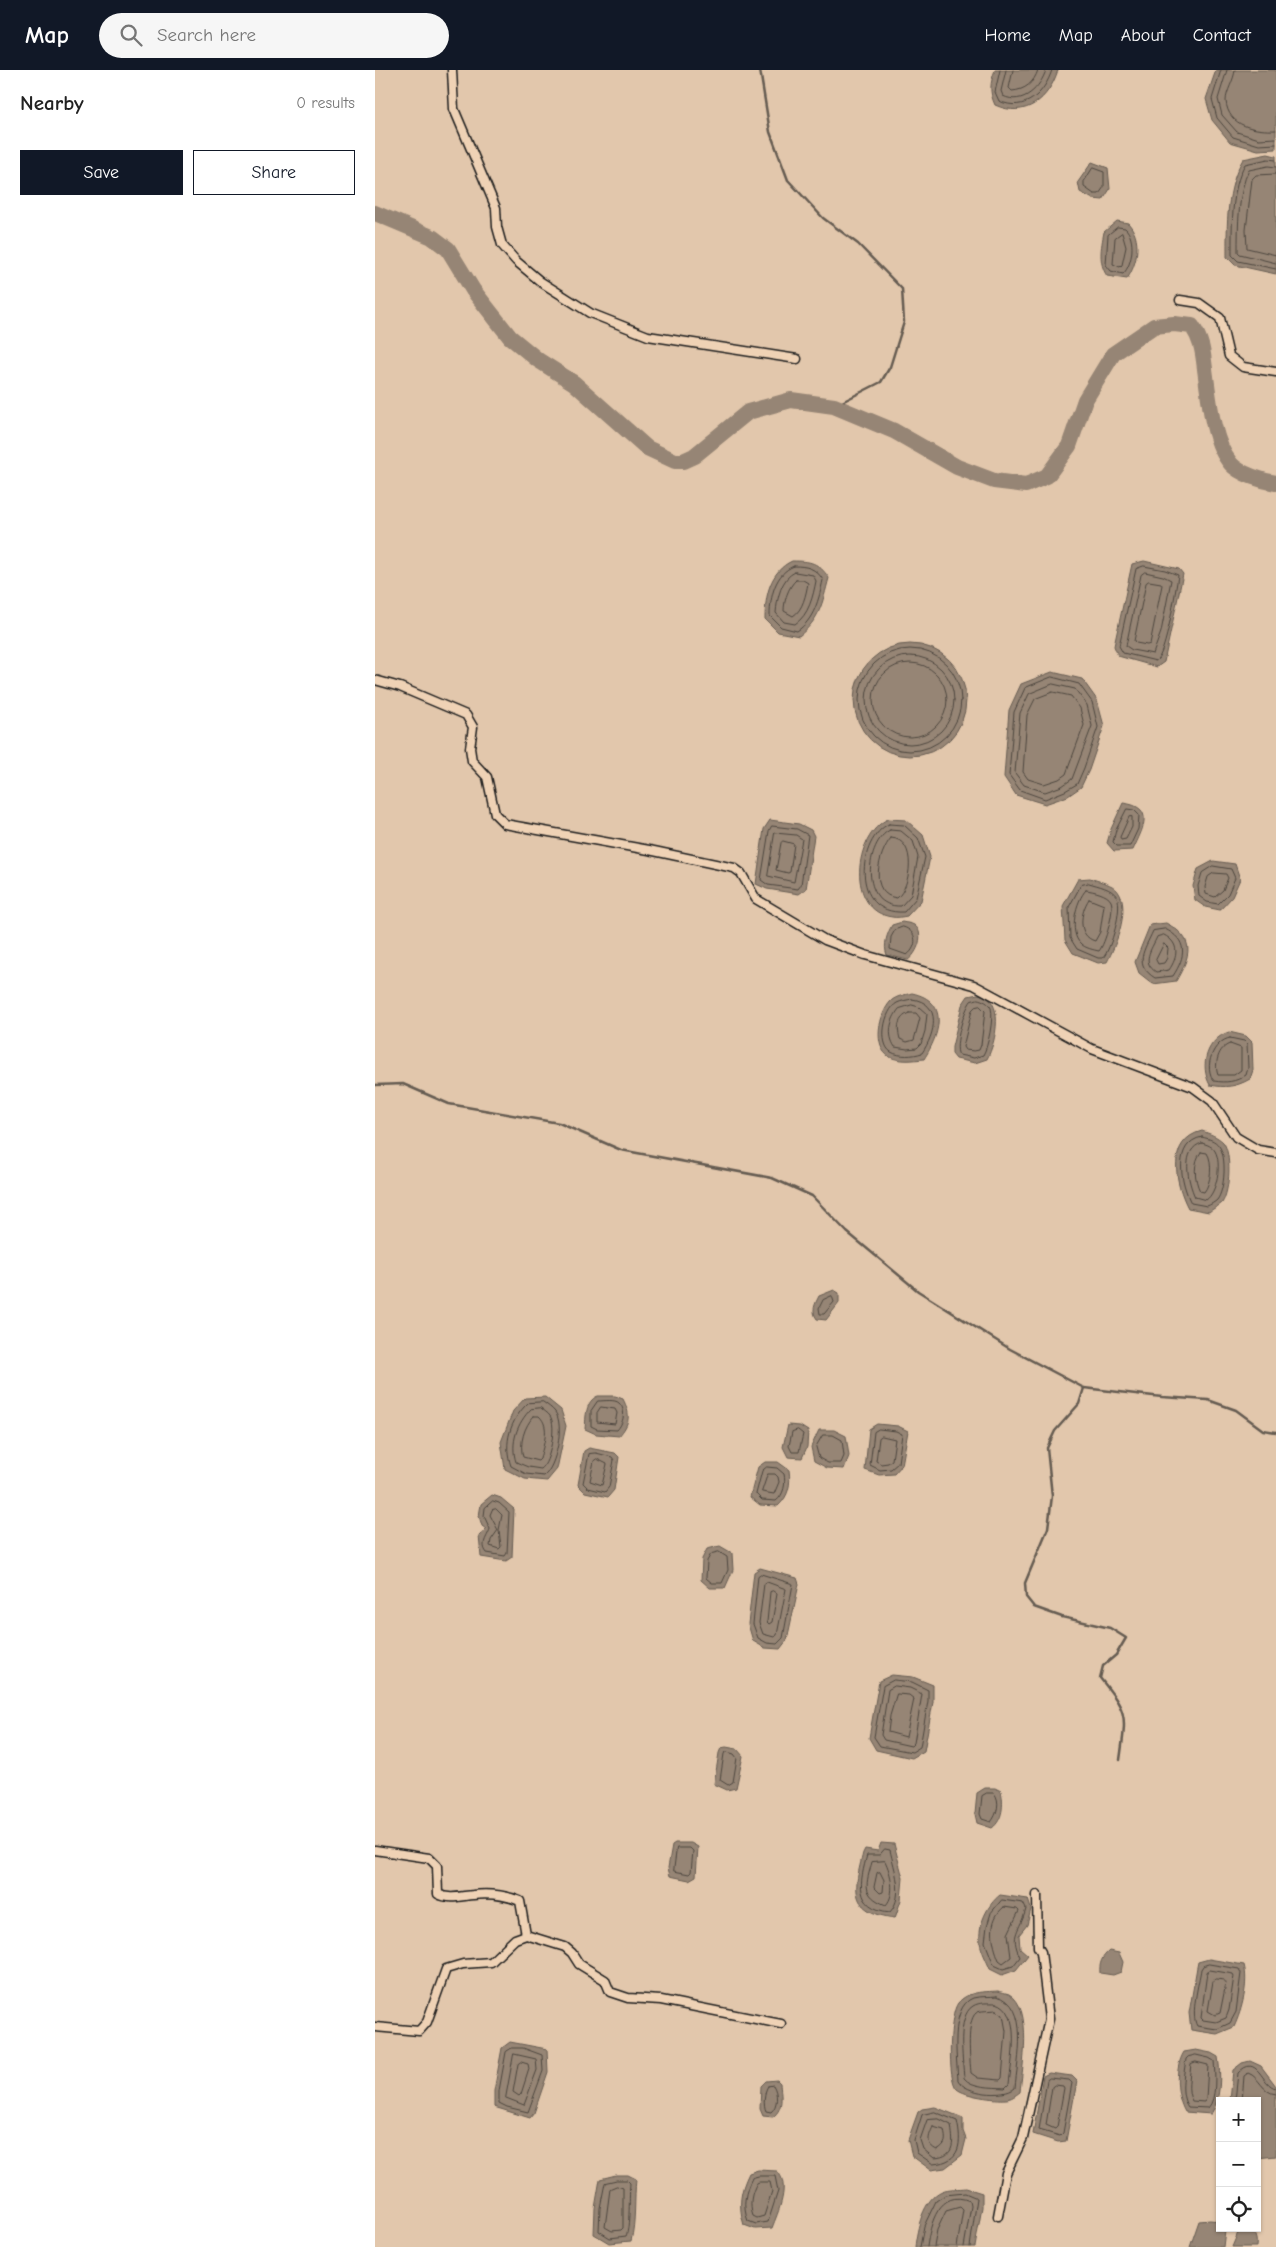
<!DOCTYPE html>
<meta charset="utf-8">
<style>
body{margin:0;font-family:"Comic Neue",sans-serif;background:#f6f6f6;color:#222}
.controls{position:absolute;right:15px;bottom:15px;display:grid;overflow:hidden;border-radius:0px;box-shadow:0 1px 4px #0004}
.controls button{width:45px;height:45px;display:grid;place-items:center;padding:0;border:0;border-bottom:1px solid #e0e0e0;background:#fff;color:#222;font:25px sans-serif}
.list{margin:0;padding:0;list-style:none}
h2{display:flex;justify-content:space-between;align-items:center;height:65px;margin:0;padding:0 20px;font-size:21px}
h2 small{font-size:16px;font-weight:400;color:#767676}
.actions{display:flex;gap:10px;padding:15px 20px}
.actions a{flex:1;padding:11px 0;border:1px solid #111827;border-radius:0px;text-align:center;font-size:18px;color:#111827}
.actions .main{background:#111827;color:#fff}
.icon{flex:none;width:28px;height:28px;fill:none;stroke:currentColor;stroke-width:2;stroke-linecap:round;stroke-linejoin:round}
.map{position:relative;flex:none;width:901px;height:2177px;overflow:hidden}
header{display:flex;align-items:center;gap:30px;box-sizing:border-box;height:70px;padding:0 25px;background:#111827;color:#fff}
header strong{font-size:24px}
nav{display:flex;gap:28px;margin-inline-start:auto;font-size:18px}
.search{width:350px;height:45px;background:#f6f6f6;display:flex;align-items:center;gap:12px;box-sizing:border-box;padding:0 18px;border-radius:28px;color:#767676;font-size:19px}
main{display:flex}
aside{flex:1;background:#fff}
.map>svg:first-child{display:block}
</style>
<header>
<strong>Map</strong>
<div class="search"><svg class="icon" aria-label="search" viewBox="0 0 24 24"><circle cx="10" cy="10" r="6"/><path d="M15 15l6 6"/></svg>Search here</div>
<nav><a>Home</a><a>Map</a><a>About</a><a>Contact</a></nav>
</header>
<main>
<aside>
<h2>Nearby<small>0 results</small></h2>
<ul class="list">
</ul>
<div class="actions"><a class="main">Save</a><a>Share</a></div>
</aside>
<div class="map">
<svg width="901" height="2177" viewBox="0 0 901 2177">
<rect width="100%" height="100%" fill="#e2c7ac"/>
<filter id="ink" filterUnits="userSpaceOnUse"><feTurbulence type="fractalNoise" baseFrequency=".02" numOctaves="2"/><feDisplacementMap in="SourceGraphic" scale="10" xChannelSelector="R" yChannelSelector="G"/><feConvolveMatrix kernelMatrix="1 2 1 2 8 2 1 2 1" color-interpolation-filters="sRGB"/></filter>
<g filter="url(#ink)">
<g fill="#968574" stroke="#655b51">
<path d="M620,0H683C674,29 651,49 620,35C614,22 615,13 620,0Z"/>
<path d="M841,0H901V79L883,80L855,72L837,50L831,29Z"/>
<path d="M893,84L901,86V204L860,195L852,187C852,155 851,118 868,89Z"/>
<path d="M717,92L733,98L735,119L728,130L718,129L705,122L703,112Z"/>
<path d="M742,151L753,153C767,168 763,193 752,209L732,206C723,192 726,178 729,162Z"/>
<path d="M417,491C436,491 443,492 454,508C447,534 445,549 424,566L403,562L390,549C390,526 395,501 417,491Z"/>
<path d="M769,491L804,499L808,504L789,592L782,597L743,586L739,576L757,494Z"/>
<circle cx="535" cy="630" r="56"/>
<path d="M677,602L707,609L722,630L729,656L714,700L706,717L693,726L670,734L641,725L629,707L634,640L646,614Z"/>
<path d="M748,733C781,737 768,758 758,780L739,781L732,773L736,759Z"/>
<path d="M513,749L531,750L548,765L555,787L546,831L532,846C527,847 521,848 517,847C471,841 478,765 513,749Z"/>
<path d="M395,750L424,754L436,760L439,766L431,819L424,824L392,819L381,814L389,759Z"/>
<path d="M838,791L860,794L865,809L857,827L845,840L830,837L820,830L818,816L823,799Z"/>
<path d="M715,808C722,811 734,813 740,818C758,834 741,875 732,892L723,893L698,883L690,870L688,836L703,809Z"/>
<path d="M527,852C531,853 536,853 539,855C551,863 542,884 533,890L512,885C508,875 512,864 517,855Z"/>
<path d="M791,853C821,869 816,885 801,911L778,914L764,903L760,892L775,855Z"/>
<path d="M537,923C575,931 565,964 549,989C538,990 526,992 515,987C497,978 504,943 516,931C521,926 530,925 537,923Z"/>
<path d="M603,924C631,928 621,972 612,989L600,993L581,989L577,984V977L587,935L593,926Z"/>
<path d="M854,962L871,966L877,972L878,1000L875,1009C861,1017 850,1018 835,1015C824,995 832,969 854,962Z"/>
<path d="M827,1061C835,1064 842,1066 848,1072C857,1083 855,1121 847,1133C844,1136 837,1139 834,1142L813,1138C800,1113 791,1070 827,1061Z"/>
<path d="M459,1220L464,1223V1233L451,1250L442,1249C436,1241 440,1234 444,1226Z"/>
<path d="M223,1326H240L248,1329C256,1345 255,1353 244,1366L221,1364L210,1359C211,1347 210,1331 223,1326Z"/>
<path d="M170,1327L186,1340L191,1356L182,1399L172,1411L150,1409L130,1399L126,1372L138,1341L150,1328Z"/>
<path d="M502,1354L523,1356L533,1361L527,1395L519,1404L504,1405L490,1400L494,1359Z"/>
<path d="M413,1355L425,1356L433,1361L432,1377L427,1388L413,1387L408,1377Z"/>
<path d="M444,1360H459L471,1366L474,1386L469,1399L452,1398L439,1391L436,1377Z"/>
<path d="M214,1378L240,1383L244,1387L239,1420L233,1427L210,1422L203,1415L209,1381Z"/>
<path d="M390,1392H403L414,1400C416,1414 414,1426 403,1436L385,1435L375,1427L383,1397Z"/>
<path d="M117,1425L126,1428L139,1439L137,1487L131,1491L106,1487L104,1466L111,1459L107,1456L104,1446L106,1434Z"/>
<path d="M345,1476L357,1483L358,1500L350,1518H335L326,1510L327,1489L332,1479Z"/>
<path d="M385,1498L422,1508L424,1514L412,1570L405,1579L390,1578L378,1571L373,1554L379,1502Z"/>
<path d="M517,1605L538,1607L558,1615V1632L549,1681L537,1688L501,1680L494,1668L504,1611Z"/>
<path d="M351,1677L362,1679L368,1686L361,1718L352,1720L339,1714L344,1683L346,1678Z"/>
<path d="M610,1718H620L626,1721C629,1734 628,1750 617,1758L602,1753L600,1744L602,1723Z"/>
<path d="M300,1773H316L323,1777L321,1806L314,1810L295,1806L293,1798L297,1775Z"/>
<path d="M506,1773L519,1774L528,1808L526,1830L520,1848C473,1842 479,1819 488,1783L490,1779L503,1781Z"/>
<path d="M625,1825L653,1829L656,1839L652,1855L644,1865L645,1878L653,1885L641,1900L627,1905L615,1899C612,1891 606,1881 605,1872C603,1855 612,1835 625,1825Z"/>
<path d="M734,1881L744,1883L748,1892L746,1902L738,1905L725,1903C724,1893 727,1887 734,1881Z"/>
<path d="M834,1889L869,1895C874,1913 867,1940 859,1957L842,1964L816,1960L814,1943L822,1897L823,1892Z"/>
<path d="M623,1921C626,1922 631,1923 634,1924C659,1938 647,1999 645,2022C641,2025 636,2029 631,2029C621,2030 590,2026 582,2019C572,2010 574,1944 583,1933C593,1921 608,1922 623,1921Z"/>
<path d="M135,1972L172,1979L173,2002L159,2043L155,2048L119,2037V2021L127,1978Z"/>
<path d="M821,1980L836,1983L843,1987C846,2005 846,2029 836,2044L810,2042C801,2026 799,1998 809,1982Z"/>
<path d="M875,1991L886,1996L901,2016V2086L882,2088V2031H855L858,2000L867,1993Z"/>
<path d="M674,2003L697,2006L702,2011L691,2071L683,2072L658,2064L668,2006Z"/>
<path d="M402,2010L405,2013C406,2026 409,2038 398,2047L388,2046L385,2039L386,2016L391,2011Z"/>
<path d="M560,2037L588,2048V2061L591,2069L587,2085L570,2098L556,2100L537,2086L533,2070L543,2042L547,2039Z"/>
<path d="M383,2100L402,2101C416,2115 403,2142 397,2158L380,2159L369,2155C363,2136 365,2121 374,2103Z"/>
<path d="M241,2105H253L261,2109C259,2129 261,2151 256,2171L234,2173L219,2164L220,2138L225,2109Z"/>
<path d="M591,2118L607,2123V2137L600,2177H540C542,2159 548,2129 567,2121C574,2118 584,2119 591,2118Z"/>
<path d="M835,2150L844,2151L845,2158L850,2160L848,2177H815L824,2151Z"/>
<path d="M865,2158C877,2158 883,2165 881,2177H857Z"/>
</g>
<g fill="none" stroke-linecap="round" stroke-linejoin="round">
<g stroke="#4d463f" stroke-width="1">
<path d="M625,0L620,22L624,31C650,43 670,23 677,0"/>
<path d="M631,0L626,21L628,26C648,36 666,17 671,0"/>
<path d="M638,0L634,18L637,21C650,20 659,13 663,0"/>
<path d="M846,0L837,29L842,48L858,67L884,75L901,74"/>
<path d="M852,0L843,29L847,45L862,62L884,69L901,68"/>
<path d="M860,0C859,11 851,21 851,31C853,57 881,61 901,60"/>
<path d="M901,90L893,89L870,94C856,119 857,156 857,185L863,191L901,199"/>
<path d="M901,97L893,96L874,100C863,120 863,158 863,182L865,184L901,193"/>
<path d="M718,98L729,102V117L724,124H719L709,117V112Z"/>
<path d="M901,104L881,105L877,109L871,160L872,178L901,185"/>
<path d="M743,157L750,158C761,168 758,194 748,204L736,201L731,195L733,165Z"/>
<path d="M747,163L751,177L747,195L745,197L738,194L740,168Z"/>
<path d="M419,496C432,496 441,498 448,510C444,529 439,550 422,561L406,557L395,546C395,527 400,503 419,496Z"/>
<path d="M769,496L790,500L803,505C801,519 791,585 781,591L748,583L744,576L761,499Z"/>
<path d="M420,502L438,505L441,511C438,526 434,545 420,554L409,552L401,543C402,529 406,508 420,502Z"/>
<path d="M770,502L788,506L796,510L786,562L778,584L757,580L751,576L766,505Z"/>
<path d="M421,510H428L433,513C431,524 428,540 418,546L409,541C409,531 413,517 421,510Z"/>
<path d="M774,511L786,513L787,515L775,574L772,575L761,573L759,571L771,513Z"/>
<circle cx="535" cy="630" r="51"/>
<circle cx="535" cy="630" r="44"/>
<circle cx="535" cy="630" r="37"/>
<path d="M677,607L704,614L717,632L723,657L709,698L702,714L690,721L670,729L645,720L634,705L639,642L650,618Z"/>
<path d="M678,614L700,619L712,635L717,656L697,709L687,716L670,722L649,715L640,703L645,643L654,624Z"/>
<path d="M678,622L696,626L705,638L709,655L691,704L684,709L669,714L653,709L648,702L652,645L660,629Z"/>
<path d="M752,739L759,740L764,745L763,759L755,776H742L738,772L741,760Z"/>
<path d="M757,747V757L751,769L746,770L745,767L754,747Z"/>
<path d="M514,754L529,755L543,768L550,787L541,828L529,842C475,845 482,768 514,754Z"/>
<path d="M397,756L422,759L433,765L426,815L423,819L393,815L386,810L394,761Z"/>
<path d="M515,760L526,761L538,771L543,787L536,825L526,836C484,838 490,771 515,760Z"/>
<path d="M400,763L421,765L427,769L419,812L393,806Z"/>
<path d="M516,768C543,769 536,817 522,828C493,825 503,783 516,768Z"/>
<path d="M408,771L419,774L415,802L413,803L401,800L406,773Z"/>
<path d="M838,796L856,799L860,808L853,824L843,834L832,832L824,826L823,816L827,803Z"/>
<path d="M839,803L851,804L853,808L848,820L840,827L831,824L830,817L833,807Z"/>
<path d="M714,813C723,816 737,818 742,827C748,838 736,879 728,888H723L702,879L695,868L694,837L706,815Z"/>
<path d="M711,820C718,821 733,824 736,831C740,840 730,874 724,881C719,880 710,878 706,874C693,863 701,830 711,820Z"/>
<path d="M714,829L729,835L725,862L720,871C702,866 705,842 714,829Z"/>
<path d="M528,857C543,861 543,877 532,885L515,879L516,867L520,860Z"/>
<path d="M790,859C813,870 811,886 798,906L780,908C758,894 769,881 778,861Z"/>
<path d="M789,865C805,873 803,887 794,900L781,902C766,892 776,880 782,867Z"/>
<path d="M789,874L793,878L792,888L789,893L783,894L781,890Z"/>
<path d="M537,929C568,933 560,964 547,983C538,986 525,987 516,982C503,974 509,940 522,933C526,931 532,930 537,929Z"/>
<path d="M603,929C608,930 614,933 616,938C619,948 613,977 608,985L599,988L584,985C578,977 589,940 596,931Z"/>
<path d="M537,935L544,937L552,944L550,961L546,974L542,978L532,979L520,977C512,965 515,950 524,939Z"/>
<path d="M605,936L610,941L606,975L604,980L599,981L590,980L588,977L597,940L600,937Z"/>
<path d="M534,943H541L545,948L539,970L532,972L525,969C522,958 522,948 534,943Z"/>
<path d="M855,968L869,971L872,974L873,998L871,1005C861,1012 851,1013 839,1011C828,997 838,971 855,968Z"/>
<path d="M855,974L866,978V1000L859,1005H843C839,995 843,977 855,974Z"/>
<path d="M827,1067C834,1069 840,1070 844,1076C852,1086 850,1120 842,1130C840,1132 835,1135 832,1136L816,1133C806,1113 797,1073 827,1067Z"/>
<path d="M827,1073C833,1075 837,1076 840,1081C847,1093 842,1123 831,1130L820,1127C813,1112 805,1079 827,1073Z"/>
<path d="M826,1082L832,1083C838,1092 836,1114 829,1122L825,1121C819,1109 818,1092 826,1082Z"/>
<path d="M457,1226L459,1232L449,1244H445L444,1238L448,1230Z"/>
<path d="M223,1331C229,1331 240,1329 244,1333C252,1340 248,1354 242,1360L222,1359L216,1356V1341Z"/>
<path d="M168,1332C172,1335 177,1338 180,1342C190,1355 181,1397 169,1406L151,1404L136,1396C128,1373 135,1350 153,1333Z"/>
<path d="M226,1337L240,1339L242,1343L240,1354L222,1352V1343Z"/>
<path d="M166,1338C169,1341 173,1343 175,1346C182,1355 175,1393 166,1399L153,1397L141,1392C135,1373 142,1353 156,1339Z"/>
<path d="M159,1346H164C176,1357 168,1375 165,1389L163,1391L148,1387C144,1374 149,1356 159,1346Z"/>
<path d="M504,1359L521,1361L527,1364L523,1393L516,1399L505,1400L495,1395L499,1362Z"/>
<path d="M423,1360L428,1364L424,1382H417L414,1376L417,1362Z"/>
<path d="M448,1365H458L467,1370L469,1386L466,1393H453L444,1388L441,1377Z"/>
<path d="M507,1366L520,1369L517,1390L513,1393L506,1394L501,1391L504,1368Z"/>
<path d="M221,1383L237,1387L239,1390L234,1417L230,1422L213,1418L208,1413L214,1384Z"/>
<path d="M222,1389L232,1394L227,1415L215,1411L219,1391Z"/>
<path d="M392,1397L402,1398L409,1404C411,1413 409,1425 401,1431L387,1430L381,1424L387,1401Z"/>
<path d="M393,1404H400L403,1407L404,1412L399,1424L387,1422Z"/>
<path d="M118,1431L124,1433L134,1442L132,1483L130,1486L112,1483C105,1474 112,1468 115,1459L109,1446L110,1438Z"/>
<path d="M121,1439L127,1445L124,1460L126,1477L124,1479L115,1476L116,1470L123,1460L115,1445L117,1440Z"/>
<path d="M344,1482L352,1487L353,1500L347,1513H337L331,1508L332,1491L336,1484Z"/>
<path d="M386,1504L418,1514L408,1568L402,1574L392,1573L383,1568L378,1554L383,1506Z"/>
<path d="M392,1512L411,1519L402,1565L399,1567L388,1564L384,1553L389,1514Z"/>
<path d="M398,1521L402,1524L397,1552L394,1554L392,1552L395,1522Z"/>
<path d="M519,1610L537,1612L553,1620V1631L545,1677L537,1682L505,1676L499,1667L508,1616Z"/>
<path d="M520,1616L535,1618L547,1624L539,1673L536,1676L509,1670L506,1665L513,1620Z"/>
<path d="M522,1624L534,1625L539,1629L531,1667L513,1662L515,1646Z"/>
<path d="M352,1682L359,1684L362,1688L358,1712L353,1715L345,1710L349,1684Z"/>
<path d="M612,1723H619C626,1731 622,1745 616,1752L607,1749L605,1744L607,1726Z"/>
<path d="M302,1778H315L318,1781L316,1802L314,1804L299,1801Z"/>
<path d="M510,1779L515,1780C519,1799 530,1825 515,1842C478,1838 485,1811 492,1785H504Z"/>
<path d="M510,1791C516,1803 521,1824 511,1835C486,1825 491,1814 497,1792Z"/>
<path d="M505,1802L509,1810L508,1822L505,1823L499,1817L502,1803Z"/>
<path d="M627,1830L648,1833L651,1839C645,1862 634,1863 645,1887L638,1896L628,1899L619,1895L610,1872L612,1856L616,1843Z"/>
<path d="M629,1837L642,1839L644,1841L633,1864L636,1887L628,1893L624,1890C617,1873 612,1850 629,1837Z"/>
<path d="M834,1894L864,1899L866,1903L861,1942L855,1953L842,1959L822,1956C815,1944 824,1913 826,1899L828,1896Z"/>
<path d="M835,1900L858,1904L859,1906L854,1940L851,1948L841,1952L828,1950L826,1948L832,1902Z"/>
<path d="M841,1909L849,1910L851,1913L845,1943L840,1945L833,1941L838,1911Z"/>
<path d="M622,1926C656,1935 642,1991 640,2018C629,2028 590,2024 583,2010C582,1990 574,1937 598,1928C605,1926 615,1927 622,1926Z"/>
<path d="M621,1933C648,1939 636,1994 634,2014L630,2018C617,2017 597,2018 589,2008C588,1991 581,1946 598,1936C604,1932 614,1933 621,1933Z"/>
<path d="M621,1940L628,1945L631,1961L627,2008L625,2010L603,2008L596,2003C595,1991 591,1951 601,1943C605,1940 615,1941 621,1940Z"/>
<path d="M137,1978H148L167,1985L168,2001L153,2042L132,2037L124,2033V2021L131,1982Z"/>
<path d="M139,1984L161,1989L162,2000L149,2035L131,2028Z"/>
<path d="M821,1985L834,1988L839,1991C840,2004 842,2029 833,2038L813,2037C804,2024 809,2004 811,1989L813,1987Z"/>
<path d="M146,1992L153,1994L154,1999L146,2024L144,2026L138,2022L143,1994Z"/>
<path d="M821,1992L833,1995L831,2029L829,2032L817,2031C811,2021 815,2005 816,1994Z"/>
<path d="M675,2008L694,2010L697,2013L688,2063L685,2066L664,2060L672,2010Z"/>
<path d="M680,2015L688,2016L689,2018L682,2057L680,2059L671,2055L677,2017Z"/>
<path d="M393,2016L398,2015C403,2023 403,2036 396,2042L391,2041C388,2035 389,2021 393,2016Z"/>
<path d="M860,2031L863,2003C883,1982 886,2016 901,2018"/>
<path d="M867,2031L869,2006L873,2003C885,2007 887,2023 901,2024"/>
<path d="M560,2042L582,2051C587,2073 586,2092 558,2094L542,2083L539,2070L547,2045Z"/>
<path d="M564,2049L576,2055C578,2070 582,2087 559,2088L548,2079L545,2070L552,2050Z"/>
<path d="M558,2057L569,2060C571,2070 572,2074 562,2080C551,2075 553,2067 558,2057Z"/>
<path d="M384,2106H400L403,2121L393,2152L381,2154L373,2151C367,2136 370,2122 377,2108Z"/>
<path d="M242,2110H252L255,2113C254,2124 255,2158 251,2166L235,2168L224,2161L225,2138L230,2113Z"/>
<path d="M385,2112H395L397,2121L389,2146L382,2148L378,2146C374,2135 376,2123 382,2113Z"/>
<path d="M242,2116L248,2118V2158L246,2160L237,2161L230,2157L235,2119Z"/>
<path d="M545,2177L549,2156L561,2131L570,2125L590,2123L602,2128L595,2177"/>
<path d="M552,2177C555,2154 564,2118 595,2131L596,2136L589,2177"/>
<path d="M559,2177L562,2160L571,2141L585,2137L588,2140L582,2177"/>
</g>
<g stroke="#655b51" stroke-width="2.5">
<path d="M385,0L395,62L413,110L448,148L483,174L527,219L529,252L515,297L506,312L459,336"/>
<path d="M0,1015L28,1014L74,1034L184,1053L246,1080L397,1108L437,1126L472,1162L543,1221L635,1279L709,1318L787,1327L833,1330L861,1340L888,1360L901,1362"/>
<path d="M709,1318L704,1334L680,1361L672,1378L677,1426L673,1458L650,1513L651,1527L659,1537L687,1547L735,1558L751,1568L741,1585L728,1596L725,1608C754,1644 751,1645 745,1690"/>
</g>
<path stroke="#968574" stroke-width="16" d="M0,143L57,167L73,179L98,220L135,267L163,290L199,313L272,378L300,391H308L319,386L373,342L416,330L459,336L519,361L582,397L619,411L651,415L672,406L694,376L710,330L738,284L779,256L799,254L817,256C827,271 828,282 830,299C834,327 837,372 856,394C865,404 888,411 901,413"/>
<defs>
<g id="street">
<path d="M77,0L79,39L121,138L122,157L127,175L141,191L166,212L215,243L273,266L422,289"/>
<path d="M805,230L824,233L845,248L854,286L868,297L901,302"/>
<path d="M0,610L25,617L91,645L98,657L95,678L97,691L112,707L120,744L130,754L274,780L359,798L366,803L381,829L450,870L490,885L599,915L717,979L818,1017L837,1031L861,1067L883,1080L901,1083"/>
<path d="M0,1780L54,1788L62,1796L63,1824C74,1830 86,1826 98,1825C115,1823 130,1825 145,1831L151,1865"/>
<path d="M0,1957L44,1961L52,1952L71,1899L88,1894L116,1892L140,1869L151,1865L190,1877L197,1883L204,1894L230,1910L235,1922L253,1928L286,1930L406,1954"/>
<path d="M623,2146L631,2103L648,2068L674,1949L666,1882L663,1877L662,1825"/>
</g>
</defs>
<use href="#street" stroke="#1c1c1c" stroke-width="11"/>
<use href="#street" stroke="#efd2b5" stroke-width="8"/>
</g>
</g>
</svg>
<div class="controls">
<button>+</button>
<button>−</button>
<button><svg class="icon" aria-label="locate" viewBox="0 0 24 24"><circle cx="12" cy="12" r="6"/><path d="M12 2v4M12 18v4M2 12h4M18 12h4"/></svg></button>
</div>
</div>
</main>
